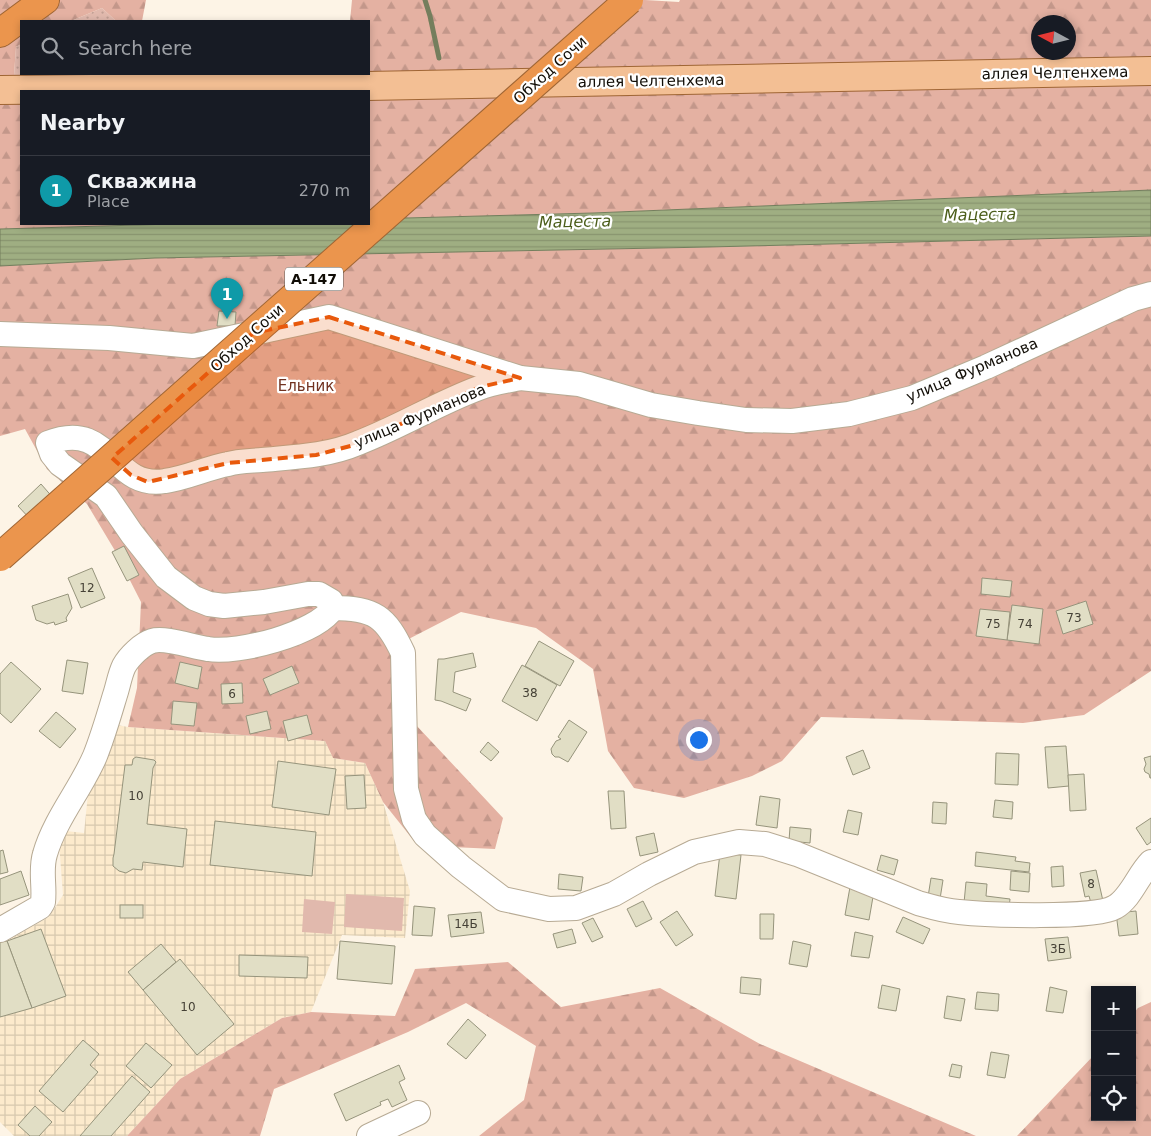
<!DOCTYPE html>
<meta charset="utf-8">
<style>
body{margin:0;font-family:"DejaVu Sans",sans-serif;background:#242831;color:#f1f3f6}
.controls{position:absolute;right:15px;bottom:15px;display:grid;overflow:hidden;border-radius:0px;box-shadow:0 2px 8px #0003}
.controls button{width:45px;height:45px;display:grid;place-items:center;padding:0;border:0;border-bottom:1px solid #363941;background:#171b24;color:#f1f3f6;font:25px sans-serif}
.compass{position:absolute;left:1031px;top:15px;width:45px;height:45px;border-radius:50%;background:#171b24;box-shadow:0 2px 8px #0003;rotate:277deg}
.you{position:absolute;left:698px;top:739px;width:18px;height:18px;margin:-12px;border:4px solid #fff;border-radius:50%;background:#1a73e8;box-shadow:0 0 0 8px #1a73e833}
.badge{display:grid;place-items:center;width:32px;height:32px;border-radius:50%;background:#95b7b6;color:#fff;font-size:16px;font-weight:700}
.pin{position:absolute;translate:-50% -41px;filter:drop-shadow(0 1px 2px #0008)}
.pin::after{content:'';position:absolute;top:26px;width:18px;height:15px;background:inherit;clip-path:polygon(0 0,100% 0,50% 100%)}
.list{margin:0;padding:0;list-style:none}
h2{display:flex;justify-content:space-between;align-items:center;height:65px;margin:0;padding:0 20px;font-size:21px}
h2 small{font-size:16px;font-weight:400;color:#9ea1a6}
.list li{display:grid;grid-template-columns:32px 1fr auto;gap:15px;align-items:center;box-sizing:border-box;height:70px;padding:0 20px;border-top:1px solid #363941}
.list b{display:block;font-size:19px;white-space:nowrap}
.list p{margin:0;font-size:16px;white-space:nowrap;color:#9ea1a6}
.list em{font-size:16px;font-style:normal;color:#9ea1a6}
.icon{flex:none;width:28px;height:28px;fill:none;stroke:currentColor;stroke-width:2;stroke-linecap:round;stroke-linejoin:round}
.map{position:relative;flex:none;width:1151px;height:1136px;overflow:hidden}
.search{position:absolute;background:#171b24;box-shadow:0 2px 8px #0003;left:20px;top:20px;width:350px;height:55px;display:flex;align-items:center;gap:12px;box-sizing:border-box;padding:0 18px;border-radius:0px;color:#9ea1a6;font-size:19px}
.panel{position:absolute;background:#171b24;box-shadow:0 2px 8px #0003;left:20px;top:90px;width:350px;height:135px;border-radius:0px}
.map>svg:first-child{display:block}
</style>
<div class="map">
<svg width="1151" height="1136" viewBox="0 0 1151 1136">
<defs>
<pattern id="industrial-grid" width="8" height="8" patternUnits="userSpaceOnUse" patternTransform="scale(1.25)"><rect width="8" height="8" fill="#fceacc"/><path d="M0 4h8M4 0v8" fill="none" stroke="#d7c8ae"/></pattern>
<pattern id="grass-dots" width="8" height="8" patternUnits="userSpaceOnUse" patternTransform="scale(1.25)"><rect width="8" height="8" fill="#e1b9ad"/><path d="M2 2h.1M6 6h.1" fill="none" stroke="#c09e93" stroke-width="1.8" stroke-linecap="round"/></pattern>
<pattern id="forest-firs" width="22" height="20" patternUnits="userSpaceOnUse" patternTransform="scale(1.25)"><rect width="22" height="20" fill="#e4b1a2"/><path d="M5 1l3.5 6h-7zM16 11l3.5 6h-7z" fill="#c3978a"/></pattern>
<pattern id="water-rules" width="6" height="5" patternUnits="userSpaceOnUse" patternTransform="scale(1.25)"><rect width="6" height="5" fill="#9fae82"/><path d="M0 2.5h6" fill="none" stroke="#88946f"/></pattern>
</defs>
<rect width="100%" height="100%" fill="#fdf4e6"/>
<path fill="url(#industrial-grid)" d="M117,725L128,727L325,741L333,758L365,763L383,802L410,891L405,938L342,935L311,1012L282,1018L180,1079L127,1136H14L0,1122V942L7,941L49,917L63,895L59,843L66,831L84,833L89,784Z"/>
<g fill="url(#grass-dots)">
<path d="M102,8L116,21H71Z"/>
<path d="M21,44V74H128V80L52,90L14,75L16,47Z"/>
</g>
<g fill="url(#forest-firs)" fill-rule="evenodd">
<path d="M0,0H146L142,21H116L102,8L71,21H21V44L16,47L14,75L52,90L128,80V74H369V21H350L352,0H645L679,2L680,0H1151V190L593,213L369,219V91H21V224H172L0,229ZM1038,22H1068V52H1038Z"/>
<path d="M1151,236V671L1084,715L1023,723L821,717L782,761L752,776L684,798L634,788L608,751L593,669L536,628L461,612L399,644L401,709L503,818L495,849L452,847L414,841L383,802L365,763L333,758L325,741L128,727L137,688L141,602L114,549L87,504L47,469L25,429L0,436V266L155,258L709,247Z"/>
<path d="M508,962L561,1007L660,988L760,1044L976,1136H479L524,1100L536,1046L466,1003L408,1032L274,1089L260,1136H127L180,1079L282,1018L311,1012L395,1016L415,969Z"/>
<path d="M1151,1002V1136H1017L1095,1054V1117H1132V1015L1138,1008Z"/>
</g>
<g fill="#e1b9ad">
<path d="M346,894L404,898L402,931L344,927Z"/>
<path d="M304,899L335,902L332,934L302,932Z"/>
</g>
<path fill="url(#water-rules)" stroke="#747e5d" d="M1151,190V236L709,247L155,258L0,266V229L172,224H369V219L593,213Z"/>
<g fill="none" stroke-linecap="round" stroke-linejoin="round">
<path stroke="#747e5d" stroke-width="5" d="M425,0L430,16L439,58"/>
</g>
<g fill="#e1dec5" stroke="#96947c">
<path d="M219,311L236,312L235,326H217Z"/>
<path d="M41,484L55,500L32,521L18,506Z"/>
<path d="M124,546L139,575L127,581L112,552Z"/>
<path d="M92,568L105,598L81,608L68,578Z"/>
<path d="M982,578L1012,581L1010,597L981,594Z"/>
<path d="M68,594L72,608L66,618L67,621L55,625L54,622L47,624L36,620L32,606Z"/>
<path d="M1086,601L1093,624L1063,634L1056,611Z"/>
<path d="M1012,605L1043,609L1039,644L1007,640Z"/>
<path d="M980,609L1010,612L1007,640L976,636Z"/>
<path d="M539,641L574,661L560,686L525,666Z"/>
<path d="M473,653L476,667L455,672L453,692L471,699L466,711L441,701L435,700L438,659H444Z"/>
<path d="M67,660L88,663L83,694L62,691Z"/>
<path d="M11,662L41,689L11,723L0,713V674Z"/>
<path d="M180,662L202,667L198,689L175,683Z"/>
<path d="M522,665L557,685L537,721L502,701Z"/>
<path d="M292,666L299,683L270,695L263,679Z"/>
<path d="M242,683L243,703L222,704L221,684Z"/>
<path d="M173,701L197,703L194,726L171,724Z"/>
<path d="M267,711L271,729L250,734L246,716Z"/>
<path d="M56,712L76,729L60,748L39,731Z"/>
<path d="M307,715L312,734L288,741L283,721Z"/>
<path d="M569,720L587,732L568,762L559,757H555L552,754L551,749L556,741L561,739L558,737Z"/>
<path d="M488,742L499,752L491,761L480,752Z"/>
<path d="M1066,746L1069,786L1048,788L1045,747Z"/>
<path d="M863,750L870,768L853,775L846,757Z"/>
<path d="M996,753L1019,754L1018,785L995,784Z"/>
<path d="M1151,756V778H1150L1149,774L1145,772L1144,769L1146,764L1144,758Z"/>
<path d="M136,757L154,760L156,762L153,768L147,824L187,829L183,867L143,862L142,870L133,869L126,873L119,871L113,866V858L114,854L125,765H132L133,759Z"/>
<path d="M278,761L336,769L329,815L272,807Z"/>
<path d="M1084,774L1086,810L1070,811L1068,775Z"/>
<path d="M364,775L366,808L347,809L345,776Z"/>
<path d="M608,791H624L626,828L611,829Z"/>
<path d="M760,796L780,799L777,828L756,825Z"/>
<path d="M995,800L1013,802L1012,819L993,817Z"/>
<path d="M933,802L947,803L946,824L932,823Z"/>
<path d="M848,810L862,813L858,835L843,832Z"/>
<path d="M1151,818V842L1147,845L1136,828Z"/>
<path d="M215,821L316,832L312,876L210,865Z"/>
<path d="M790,827L811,829L810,843L789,841Z"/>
<path d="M654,833L658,852L640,856L636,837Z"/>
<path d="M3,850L8,872L0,874V851Z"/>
<path d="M976,852L1016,857L1015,861L1030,863L1029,872L975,866Z"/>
<path d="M720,853L741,855L736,899L715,896Z"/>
<path d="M881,855L898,860L894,875L877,870Z"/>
<path d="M1063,866L1064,886L1052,887L1051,867Z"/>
<path d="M1096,870L1103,901L1091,903L1089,896L1085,897L1080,873Z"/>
<path d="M21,871L29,895L0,905V879Z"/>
<path d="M1011,871L1030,873L1029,892L1010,890Z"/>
<path d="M559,874L583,877L581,891L558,889Z"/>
<path d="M931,878L943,880L940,899L928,897Z"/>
<path d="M966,882L987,884L986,896L1010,899L1009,908L964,903Z"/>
<path d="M850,887L874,891L869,920L845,915Z"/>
<path d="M643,901L652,919L636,927L627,909Z"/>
<rect x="120" y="905" width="23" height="13"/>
<path d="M414,906L435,908L432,936L412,935Z"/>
<path d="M677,911L693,935L676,946L660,922Z"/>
<path d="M1136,911L1138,934L1119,936L1116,913Z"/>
<path d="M481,912L484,933L451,937L448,915Z"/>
<path d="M760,914H774L773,939H760Z"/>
<path d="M903,917L930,929L923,944L896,932Z"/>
<path d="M593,918L603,937L592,942L582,923Z"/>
<path d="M41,929L66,996L32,1008L7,941Z"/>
<path d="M572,929L576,943L557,948L553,934Z"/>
<path d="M855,932L873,936L869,958L851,956Z"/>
<path d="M1068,937L1071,958L1048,961L1045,939Z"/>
<path d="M7,941L32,1008L0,1017V942Z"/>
<path d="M340,941L395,946L392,984L337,979Z"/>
<path d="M793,941L811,945L807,967L789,964Z"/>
<path d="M161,944L176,962L143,990L128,972Z"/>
<path d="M239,955L308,957L307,978L239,976Z"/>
<path d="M180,959L234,1024L197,1055L143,990Z"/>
<path d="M741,977L761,979L760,995L740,993Z"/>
<path d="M882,985L900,989L896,1011L878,1008Z"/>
<path d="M1050,987L1067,991L1063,1013L1046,1011Z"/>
<path d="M977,992L999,994L998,1011L975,1009Z"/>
<path d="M947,996L965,999L961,1021L944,1018Z"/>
<path d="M468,1019L486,1035L466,1059L447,1044Z"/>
<path d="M83,1040L99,1054L90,1065L98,1072L63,1112L39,1091Z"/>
<path d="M146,1043L172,1065L151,1088L126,1066Z"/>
<path d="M991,1052L1009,1055L1005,1078L987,1075Z"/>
<path d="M952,1064L962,1066L960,1078L949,1076Z"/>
<path d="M399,1065L405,1079L399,1082L407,1100L392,1107L388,1099L380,1102L381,1105L346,1121L334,1094Z"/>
<path d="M132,1076L150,1092L111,1136H80Z"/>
<path d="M35,1106L52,1122L39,1136H30L18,1125Z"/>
</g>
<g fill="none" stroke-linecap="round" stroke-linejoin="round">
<defs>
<g id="minor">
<path d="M0,334L109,338L193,346L329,317L520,378L579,384L651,405L698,413L746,420L792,421L849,414L912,398L986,367L1133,299L1151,294"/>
<path d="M333,608C375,608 386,617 403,653L406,789L414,819L425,835L461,867L503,899L549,909L576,908L614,894L649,874L694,852L739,842L765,844L797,854L918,903C932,907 945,911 959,912C987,915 1095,919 1115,907C1131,898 1138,875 1151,862"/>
<path d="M333,608L331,601L319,594H308L264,602L224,606L209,604L194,598L166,577L132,534L106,496L60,464L52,454L48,443C111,418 111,490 165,481C187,478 207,468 228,464C238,461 250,461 262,460C294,457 328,456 358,443C400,427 438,403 479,388C492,383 507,381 520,378"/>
<path d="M0,930L40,907L43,902C45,886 40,870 45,854C55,819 81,789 95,756C103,736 109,715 115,695C118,686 120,674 124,666C129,657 142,644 152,641C165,637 193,647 208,649C238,654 316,634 333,608"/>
<path d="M369,1136L418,1113"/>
</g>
<path id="major" d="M0,90L367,86L1151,71"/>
<path id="highway" d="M0,33L45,0"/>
</defs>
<use href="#minor" stroke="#b7aa94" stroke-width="26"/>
<use href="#major" stroke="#9f6534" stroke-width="30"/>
<use href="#highway" stroke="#9f6534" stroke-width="30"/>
<use href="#minor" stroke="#fff" stroke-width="24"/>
<use href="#major" stroke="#f3bf94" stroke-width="28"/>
<use href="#highway" stroke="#eb954d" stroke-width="28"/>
<defs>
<path id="highway-bridge" d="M0,557L629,0"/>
</defs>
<use href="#highway-bridge" stroke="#9f6534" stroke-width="30" stroke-linecap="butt"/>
<use href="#highway-bridge" stroke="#eb954d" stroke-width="28"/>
</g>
<path fill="#e8590c" fill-opacity="0.2" stroke="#e8590c" stroke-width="4" stroke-dasharray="10 6" stroke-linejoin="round" d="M329,317L520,378L480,387L358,444L316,455L228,463L148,482L131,475L112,458L253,333Z"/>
<g text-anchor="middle" stroke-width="4.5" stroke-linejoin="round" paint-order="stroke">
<g font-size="12" fill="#454136">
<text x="87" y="592">12</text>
<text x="1074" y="622">73</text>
<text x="993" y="628">75</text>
<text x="1025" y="628">74</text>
<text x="530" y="697">38</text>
<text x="232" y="698">6</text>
<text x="136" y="800">10</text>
<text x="1091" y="888">8</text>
<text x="466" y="928">14Б</text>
<text x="1058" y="953">3Б</text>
<text x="188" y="1011">10</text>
</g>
<rect fill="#fff" stroke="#585651" stroke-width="1" x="285" y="267.5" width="58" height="23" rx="4"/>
<g font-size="14" font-weight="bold" fill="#110d06">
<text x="314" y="284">А-147</text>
</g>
<g font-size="15" fill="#110d06" stroke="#fff">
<text transform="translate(550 70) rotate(-42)" y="5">Обход Сочи</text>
<text transform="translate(1055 73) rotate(-1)" y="5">аллея Челтенхема</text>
<text transform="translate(651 81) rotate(-1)" y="5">аллея Челтенхема</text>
<text transform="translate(247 338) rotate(-42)" y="5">Обход Сочи</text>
<text transform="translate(972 370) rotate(-23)" y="5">улица Фурманова</text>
<text transform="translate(420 416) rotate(-23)" y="5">улица Фурманова</text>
</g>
<g font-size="15" fill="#713220" stroke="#fff">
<text x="306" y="391">Ельник</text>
</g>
<g font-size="16" font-style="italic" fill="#4c5e1b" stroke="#fff">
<text transform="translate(980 214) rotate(-1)" y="6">Мацеста</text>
<text transform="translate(575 221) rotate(-1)" y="6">Мацеста</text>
</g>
</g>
</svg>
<div class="controls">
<button>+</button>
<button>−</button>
<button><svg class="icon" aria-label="locate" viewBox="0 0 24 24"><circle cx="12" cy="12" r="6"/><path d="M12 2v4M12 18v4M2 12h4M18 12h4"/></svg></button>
</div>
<svg class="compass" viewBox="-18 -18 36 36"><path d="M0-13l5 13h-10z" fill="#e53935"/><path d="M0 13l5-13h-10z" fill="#9ea1a6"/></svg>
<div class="you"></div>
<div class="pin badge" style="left:227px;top:319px;background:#0f9aa8">1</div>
<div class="search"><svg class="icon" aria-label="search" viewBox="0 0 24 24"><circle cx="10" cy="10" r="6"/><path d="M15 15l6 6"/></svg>Search here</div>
<section class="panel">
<h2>Nearby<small></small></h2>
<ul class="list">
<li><span class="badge" style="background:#0f9aa8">1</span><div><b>Скважина</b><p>Place</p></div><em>270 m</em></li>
</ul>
</section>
</div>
